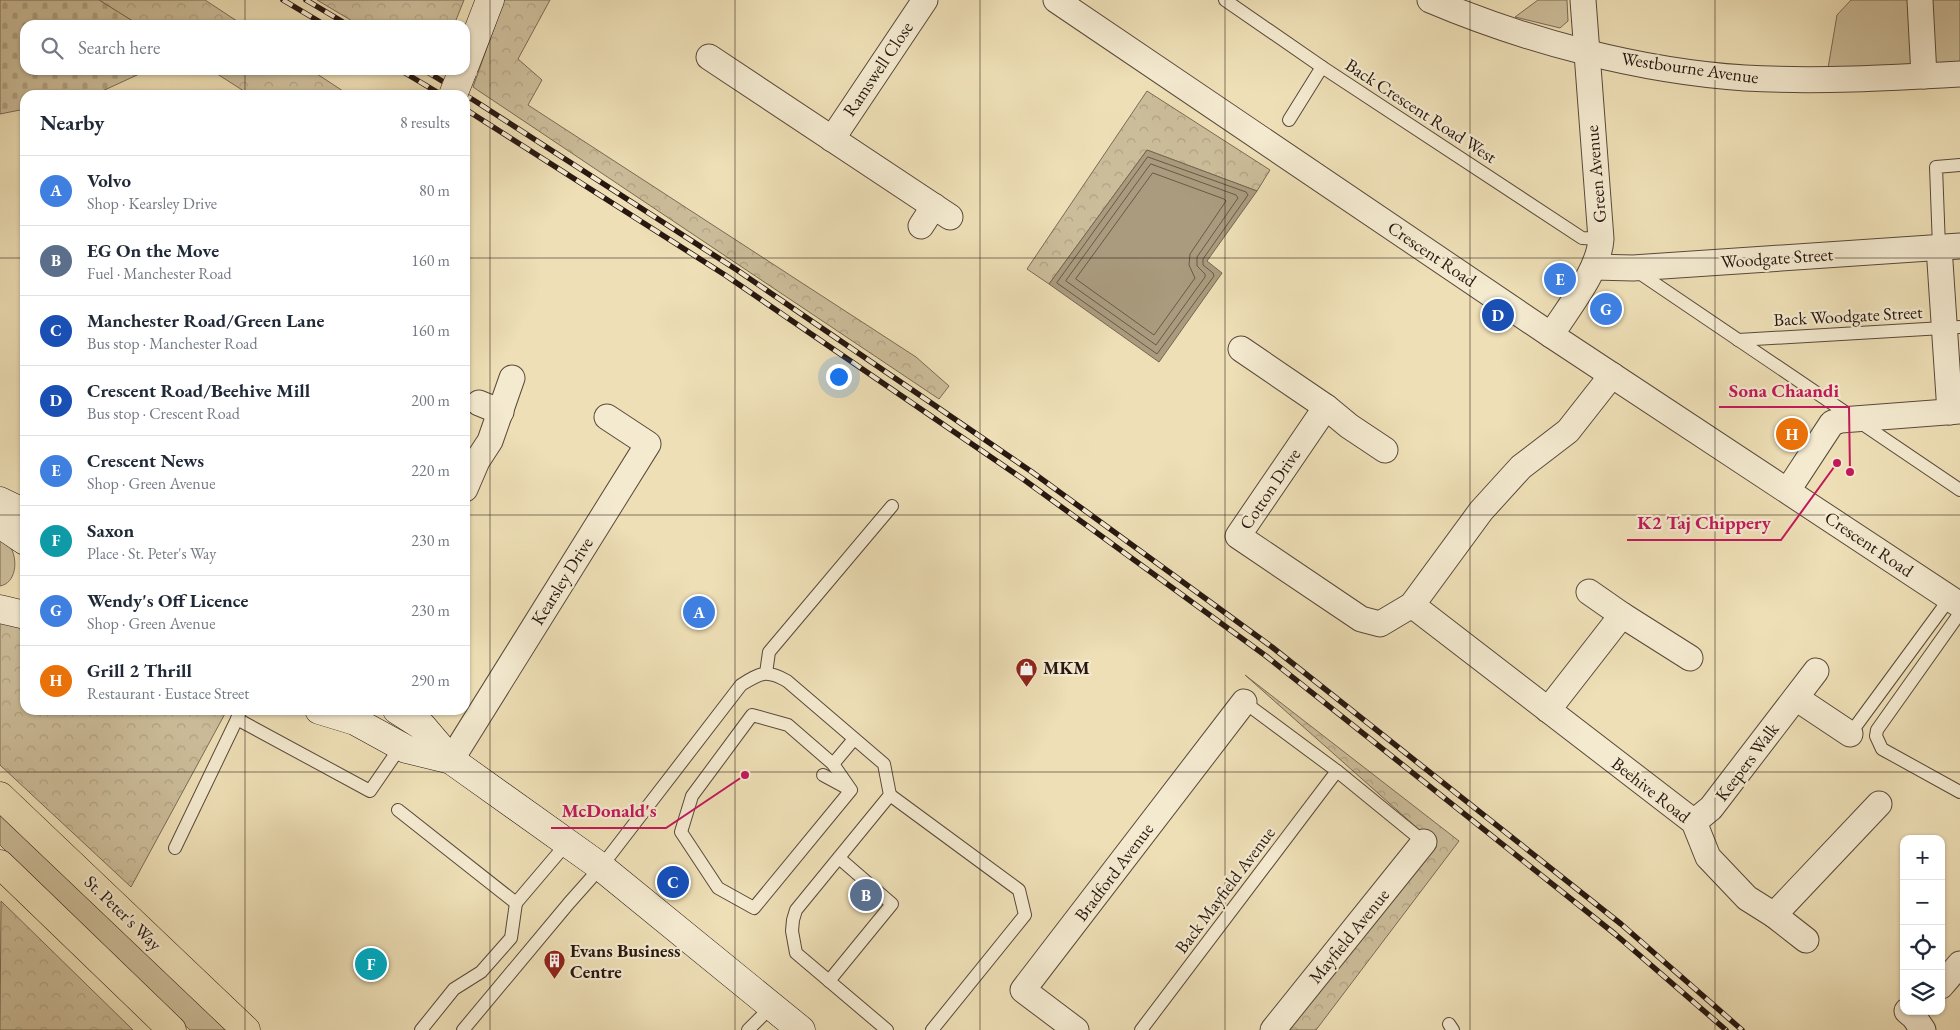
<!DOCTYPE html>
<meta charset="utf-8">
<style>
body{margin:0;font-family:"EB Garamond",serif;background:#f6f6f7;color:#1f2937}
.controls{position:absolute;right:15px;bottom:15px;display:grid;overflow:hidden;border-radius:10px;box-shadow:0 1px 4px #0004}
.controls button{width:45px;height:45px;display:grid;place-items:center;padding:0;border:0;border-bottom:1px solid #e0e1e3;background:#fff;color:#1f2937;font:25px sans-serif}
.you{position:absolute;left:838px;top:376px;width:18px;height:18px;margin:-12px;border:4px solid #fff;border-radius:50%;background:#1a73e8;box-shadow:0 0 0 8px #1a73e833}
.badge{display:grid;place-items:center;width:32px;height:32px;border-radius:50%;background:#111827;color:#fff;font-size:16px;font-weight:700}
.pin{position:absolute;translate:-50% -50%;border:2px solid #fff;box-shadow:0 1px 5px #0006}
.list{margin:0;padding:0;list-style:none}
h2{display:flex;justify-content:space-between;align-items:center;height:65px;margin:0;padding:0 20px;font-size:21px}
h2 small{font-size:16px;font-weight:400;color:#747a83}
.list li{display:grid;grid-template-columns:32px 1fr auto;gap:15px;align-items:center;box-sizing:border-box;height:70px;padding:0 20px;border-top:1px solid #e0e1e3}
.list b{display:block;font-size:19px;white-space:nowrap}
.list p{margin:0;font-size:16px;white-space:nowrap;color:#747a83}
.list em{font-size:16px;font-style:normal;color:#747a83}
.icon{flex:none;width:28px;height:28px;fill:none;stroke:currentColor;stroke-width:2;stroke-linecap:round;stroke-linejoin:round}
.map{position:relative;flex:none;width:1960px;height:1030px;overflow:hidden}
.search{position:absolute;background:#fff;box-shadow:0 1px 4px #0004;left:20px;top:20px;width:450px;height:55px;display:flex;align-items:center;gap:12px;box-sizing:border-box;padding:0 18px;border-radius:15px;color:#747a83;font-size:19px}
.panel{position:absolute;background:#fff;box-shadow:0 1px 4px #0004;left:20px;top:90px;width:450px;height:625px;border-radius:15px}
.map>svg:first-child{display:block}
</style>
<div class="map">
<svg width="1960" height="1030" viewBox="0 0 1960 1030">
<defs>
<pattern id="forest-crowns" width="20" height="18" patternUnits="userSpaceOnUse" patternTransform="scale(1.25)"><rect width="20" height="18" fill="#ccbd9a"/><path d="M2 6a3 3 0 1 1 6 0M12 15a3 3 0 1 1 6 0" fill="none" stroke="#afa284"/></pattern>
<pattern id="cemetery-stones" width="16" height="16" patternUnits="userSpaceOnUse" patternTransform="scale(1.25)"><rect width="16" height="16" fill="#ccbd9a"/><path d="M2 7V4a2 2 0 0 1 4 0v3zM10 15v-3a2 2 0 0 1 4 0v3z" fill="#afa284"/></pattern>
</defs>
<rect width="100%" height="100%" fill="#eedfb6"/>
<filter id="stains"><feTurbulence type="fractalNoise" baseFrequency=".004" numOctaves="4"/><feColorMatrix values="0 0 0 0 .2 0 0 0 0 .09 0 0 0 0 .02 0 0 0 .5 -.17"/></filter>
<radialGradient id="worn" r=".72"><stop offset=".6" stop-color="#630" stop-opacity="0"/><stop offset="1" stop-color="#630" stop-opacity=".3"/></radialGradient>
<g fill="#ccbd9a" stroke="#7a6a55">
<path d="M1538,0H1567L1568,21L1560,28L1515,17Z"/>
<path d="M1851,0H1960V73L1826,80L1837,15Z"/>
<path d="M0,536C4,540 9,544 11,548C18,561 16,583 0,586Z"/>
<path d="M0,811L230,1030H190L118,963L0,845Z"/>
</g>
<g fill="url(#forest-crowns)" stroke="#7a6a55">
<path d="M99,0H205L243,25H139Z"/>
<path d="M317,0H464L454,25H359Z"/>
<path d="M504,0H550L518,59L542,80L528,105L916,357L949,386L939,399L473,87Z"/>
<path d="M211,70H311L349,95H250Z"/>
<path d="M1147,91L1270,170L1257,191L1147,150L1049,284L1027,269Z"/>
<path d="M0,622L25,628V710H227L131,887L0,765Z"/>
<path d="M1245,675L1459,841L1316,1030H1284L1433,842Z"/>
<path d="M1,901L133,1030H0Z"/>
</g>
<path fill="url(#cemetery-stones)" stroke="#7a6a55" d="M0,0H99L139,25H25V70H148L98,93L90,95H25V109L0,114Z"/>
<path fill="#aa9b7e" stroke="#766652" d="M1147,150L1257,191L1207,261L1222,273L1159,362L1049,284Z"/>
<g fill="none" stroke-linecap="round" stroke-linejoin="round">
<g stroke="#685947" stroke-width="1">
<path d="M1148,157L1246,192L1248,195L1203,259V265L1213,273L1214,276L1157,354L1057,283Z"/>
<path d="M1151,164L1236,195L1238,198L1197,257V266L1205,274V277L1156,345L1066,281Z"/>
<path d="M1153,173L1224,199L1226,201L1190,254L1189,265L1195,278L1154,335L1076,279Z"/>
</g>
<defs>
<g id="lane">
<path d="M1225,0L1322,67L1582,238L1601,239"/>
<path d="M1289,120L1322,67"/>
<path d="M1939,247L1936,167L1960,165"/>
<path d="M1635,270L1960,490"/>
<path d="M1738,340L1960,327"/>
<path d="M1960,613L1877,730L1876,736L1882,749L1960,792"/>
<path d="M766,673L769,652L892,506"/>
<path d="M1244,702L1337,771L1424,842"/>
<path d="M241,710L237,719L370,791L401,746"/>
<path d="M752,715L788,725L833,764L851,790L754,908L718,888L681,832L692,796Z"/>
<path d="M1850,734L1950,598"/>
<path d="M833,764L854,739"/>
<path d="M823,775L847,788"/>
<path d="M890,795L1019,890L1025,915L932,1030"/>
<path d="M398,810L516,903L567,843"/>
<path d="M175,848L237,719"/>
<path d="M829,981L892,904L839,858"/>
<path d="M1449,1024L1453,1030"/>
<path d="M421,1030L454,989L481,972L511,938L516,903"/>
<path d="M463,1030L569,903L601,867L741,685C760,673 766,669 787,681L884,764L890,795L796,910L793,920L792,931L796,953L887,1030"/>
<path d="M748,1030L773,1005"/>
<path d="M1141,1030L1337,771"/>
</g>
<g id="street">
<path d="M1056,0L1551,335L1960,605"/>
<path d="M1430,0C1527,41 1639,71 1745,78C1816,82 1889,78 1960,74"/>
<path d="M1920,0L1924,76"/>
<path d="M709,57L950,217"/>
<path d="M832,139L925,0"/>
<path d="M921,226L934,206"/>
<path d="M1939,247L1950,412"/>
<path d="M1594,267L1633,268L1960,246"/>
<path d="M1551,335C1568,308 1599,271 1601,239L1583,0"/>
<path d="M1241,349L1326,407"/>
<path d="M479,403L501,412"/>
<path d="M1385,450L1349,426L1326,407L1238,536L1361,619L1380,624L1412,605L1481,511L1521,467L1568,431L1612,375"/>
<path d="M465,489L477,461L490,441L512,378"/>
<path d="M1788,490L1832,423L1841,420L1960,411"/>
<path d="M1589,592L1622,615"/>
<path d="M1412,605L1694,822L1708,857L1747,898L1774,915L1879,804"/>
<path d="M1796,698L1850,734"/>
<path d="M1548,710L1622,615L1690,658"/>
<path d="M451,760L648,444L607,417"/>
<path d="M1694,822L1711,808L1816,671"/>
<path d="M1774,915L1806,940"/>
<path d="M1941,986L1960,964"/>
<path d="M1907,1011L1914,1017L1923,1030"/>
<path d="M1076,1030L1023,990L1244,702"/>
<path d="M1273,1030L1424,842"/>
</g>
<g id="secondary">
<path d="M465,65L490,0"/>
<path d="M0,501L25,513"/>
<path d="M0,524L25,541"/>
<path d="M0,609L25,615"/>
<path d="M319,710L355,721L406,749L451,760"/>
<path d="M397,710L422,726L451,760L601,867L801,1030"/>
</g>
<g id="highway">
<path d="M0,796L246,1030"/>
<path d="M0,864L172,1030"/>
</g>
</defs>
<use href="#lane" stroke="#59493a" stroke-width="14"/>
<use href="#street" stroke="#59493a" stroke-width="27"/>
<use href="#secondary" stroke="#271710" stroke-width="29"/>
<use href="#highway" stroke="#271710" stroke-width="29"/>
<use href="#lane" stroke="#f4ead0" stroke-width="12"/>
<use href="#street" stroke="#f4ead0" stroke-width="25"/>
<use href="#secondary" stroke="#f4ead0" stroke-width="28"/>
<use href="#highway" stroke="#eedfb6" stroke-width="28"/>
<defs>
<g id="rail">
<path d="M283,0L325,25"/>
<path d="M306,0L348,25"/>
<path d="M400,70L442,95"/>
<path d="M424,70L475,101L737,270L1032,472L1272,647L1621,924L1742,1030"/>
<path d="M465,109L725,275L1023,479L1266,656L1615,934L1726,1030"/>
</g>
</defs>
<use href="#rail" stroke="#271710" stroke-width="5.5"/>
<use href="#rail" stroke="#f4ead0" stroke-width="4" stroke-dasharray="11" stroke-linecap="butt"/>
<defs>
<path id="secondary-bridge" d="M453,95L463,70"/>
</defs>
<use href="#secondary-bridge" stroke="#271710" stroke-width="29" stroke-linecap="butt"/>
<use href="#secondary-bridge" stroke="#f4ead0" stroke-width="28"/>
</g>
<path fill="none" stroke="#271710" stroke-width="1" stroke-opacity="0.55" d="M245,0V25M490,0V1030M735,0V1030M980,0V1030M1225,0V1030M1470,0V1030M1715,0V1030M245,70V95M0,258H25M465,258H1960M0,515H25M465,515H1960M245,710V1030M0,772H1960"/>
<defs>
<symbol id="shop-pin" viewBox="-11 -11 22 30"><path d="M0 17L-7.5 6A9.5 9.5 0 1 1 7.5 6Z" fill="#8f2418" stroke="#f4ead0"/><path d="M-5-2.5h2.3a2.7 3.5 0 0 1 5.4 0H5L5.5 6h-11ZM-1.5-2.5h3a1.5 2.3 0 0 0-3 0Z" fill="#fff"/></symbol>
<symbol id="building-pin" viewBox="-11 -11 22 30"><path d="M0 17L-7.5 6A9.5 9.5 0 1 1 7.5 6Z" fill="#8f2418" stroke="#f4ead0"/><path d="M-4-6H4V6H1V3H-1V6H-4ZM-2.5-4.3h1.7v1.8h-1.7ZM.8-4.3h1.7v1.8H.8ZM-2.5-1h1.7V.8h-1.7ZM.8-1h1.7V.8H.8Z" fill="#fff"/></symbol>
</defs>
<g fill-rule="evenodd">
<use href="#shop-pin" x="1014" y="656" width="25" height="34"/>
<use href="#building-pin" x="542" y="948" width="25" height="34"/>
</g>
<g text-anchor="middle" stroke-width="4.5" stroke-linejoin="round" paint-order="stroke">
<g font-size="18" fill="#271710" stroke="#f4ead0">
<text transform="translate(1690 68) rotate(8)" y="6">Westbourne Avenue</text>
<text transform="translate(878 69) rotate(-56)" y="6">Ramswell Close</text>
<text transform="translate(1421 111) rotate(33)" y="6">Back Crescent Road West</text>
<text transform="translate(1596 174) rotate(-95)" y="6">Green Avenue</text>
<text transform="translate(1432 254) rotate(34)" y="6">Crescent Road</text>
<text transform="translate(1777 258) rotate(-4)" y="6">Woodgate Street</text>
<text transform="translate(1848 316) rotate(-3)" y="6">Back Woodgate Street</text>
<text transform="translate(1270 489) rotate(-56)" y="6">Cotton Drive</text>
<text transform="translate(1869 544) rotate(34)" y="6">Crescent Road</text>
<text transform="translate(562 581) rotate(-58)" y="6">Kearsley Drive</text>
<text transform="translate(1747 762) rotate(-53)" y="6">Keepers Walk</text>
<text transform="translate(1651 790) rotate(38)" y="6">Beehive Road</text>
<text transform="translate(1114 872) rotate(-53)" y="6">Bradford Avenue</text>
<text transform="translate(1225 890) rotate(-53)" y="6">Back Mayfield Avenue</text>
<text transform="translate(123 913) rotate(44)" y="6">St. Peter's Way</text>
<text transform="translate(1349 936) rotate(-51)" y="6">Mayfield Avenue</text>
</g>
<g font-size="18" font-weight="bold" fill="#271710" stroke="#f4ead0" text-anchor="start">
<text x="1043" y="674">MKM</text>
<text x="570" y="957">Evans Business<tspan x="570" dy="21">Centre</tspan></text>
</g>
</g>
<path fill="none" stroke="#c2185b" stroke-width="2" d="M1850 472L1849 407H1719M1837 463L1781 540H1627M745 775L666 828H551"/>
<g fill="#c2185b" stroke="#f4ead0" stroke-width="2">
<circle cx="1850" cy="472" r="5"/>
<circle cx="1837" cy="463" r="5"/>
<circle cx="745" cy="775" r="5"/>
</g>
<g font-size="19" text-anchor="middle" font-weight="bold" fill="#c2185b" stroke="#f4ead0" stroke-width="4.5" stroke-linejoin="round" paint-order="stroke">
<text x="1784" y="397">Sona Chaandi</text>
<text x="1704" y="529">K2 Taj Chippery</text>
<text x="609" y="817">McDonald's</text>
</g>
<rect width="100%" height="100%" filter="url(#stains)"/>
<rect width="100%" height="100%" fill="url(#worn)"/>
</svg>
<div class="controls">
<button>+</button>
<button>−</button>
<button><svg class="icon" aria-label="locate" viewBox="0 0 24 24"><circle cx="12" cy="12" r="6"/><path d="M12 2v4M12 18v4M2 12h4M18 12h4"/></svg></button>
<button><svg class="icon" aria-label="layers" viewBox="0 0 24 24"><path d="M12 4l9 5-9 5-9-5zM3 14l9 5 9-5"/></svg></button>
</div>
<div class="you"></div>
<div class="pin badge" style="left:699px;top:612px;background:#3f7fe0">A</div>
<div class="pin badge" style="left:866px;top:895px;background:#5c6f8a">B</div>
<div class="pin badge" style="left:673px;top:882px;background:#1a4fb4">C</div>
<div class="pin badge" style="left:1498px;top:315px;background:#1a4fb4">D</div>
<div class="pin badge" style="left:1560px;top:279px;background:#3f7fe0">E</div>
<div class="pin badge" style="left:371px;top:964px;background:#0f9aa8">F</div>
<div class="pin badge" style="left:1606px;top:309px;background:#3f7fe0">G</div>
<div class="pin badge" style="left:1792px;top:434px;background:#e8710a">H</div>
<div class="search"><svg class="icon" aria-label="search" viewBox="0 0 24 24"><circle cx="10" cy="10" r="6"/><path d="M15 15l6 6"/></svg>Search here</div>
<section class="panel">
<h2>Nearby<small>8 results</small></h2>
<ul class="list">
<li><span class="badge" style="background:#3f7fe0">A</span><div><b>Volvo</b><p>Shop · Kearsley Drive</p></div><em>80 m</em></li>
<li><span class="badge" style="background:#5c6f8a">B</span><div><b>EG On the Move</b><p>Fuel · Manchester Road</p></div><em>160 m</em></li>
<li><span class="badge" style="background:#1a4fb4">C</span><div><b>Manchester Road/Green Lane</b><p>Bus stop · Manchester Road</p></div><em>160 m</em></li>
<li><span class="badge" style="background:#1a4fb4">D</span><div><b>Crescent Road/Beehive Mill</b><p>Bus stop · Crescent Road</p></div><em>200 m</em></li>
<li><span class="badge" style="background:#3f7fe0">E</span><div><b>Crescent News</b><p>Shop · Green Avenue</p></div><em>220 m</em></li>
<li><span class="badge" style="background:#0f9aa8">F</span><div><b>Saxon</b><p>Place · St. Peter's Way</p></div><em>230 m</em></li>
<li><span class="badge" style="background:#3f7fe0">G</span><div><b>Wendy's Off Licence</b><p>Shop · Green Avenue</p></div><em>230 m</em></li>
<li><span class="badge" style="background:#e8710a">H</span><div><b>Grill 2 Thrill</b><p>Restaurant · Eustace Street</p></div><em>290 m</em></li>
</ul>
</section>
</div>
